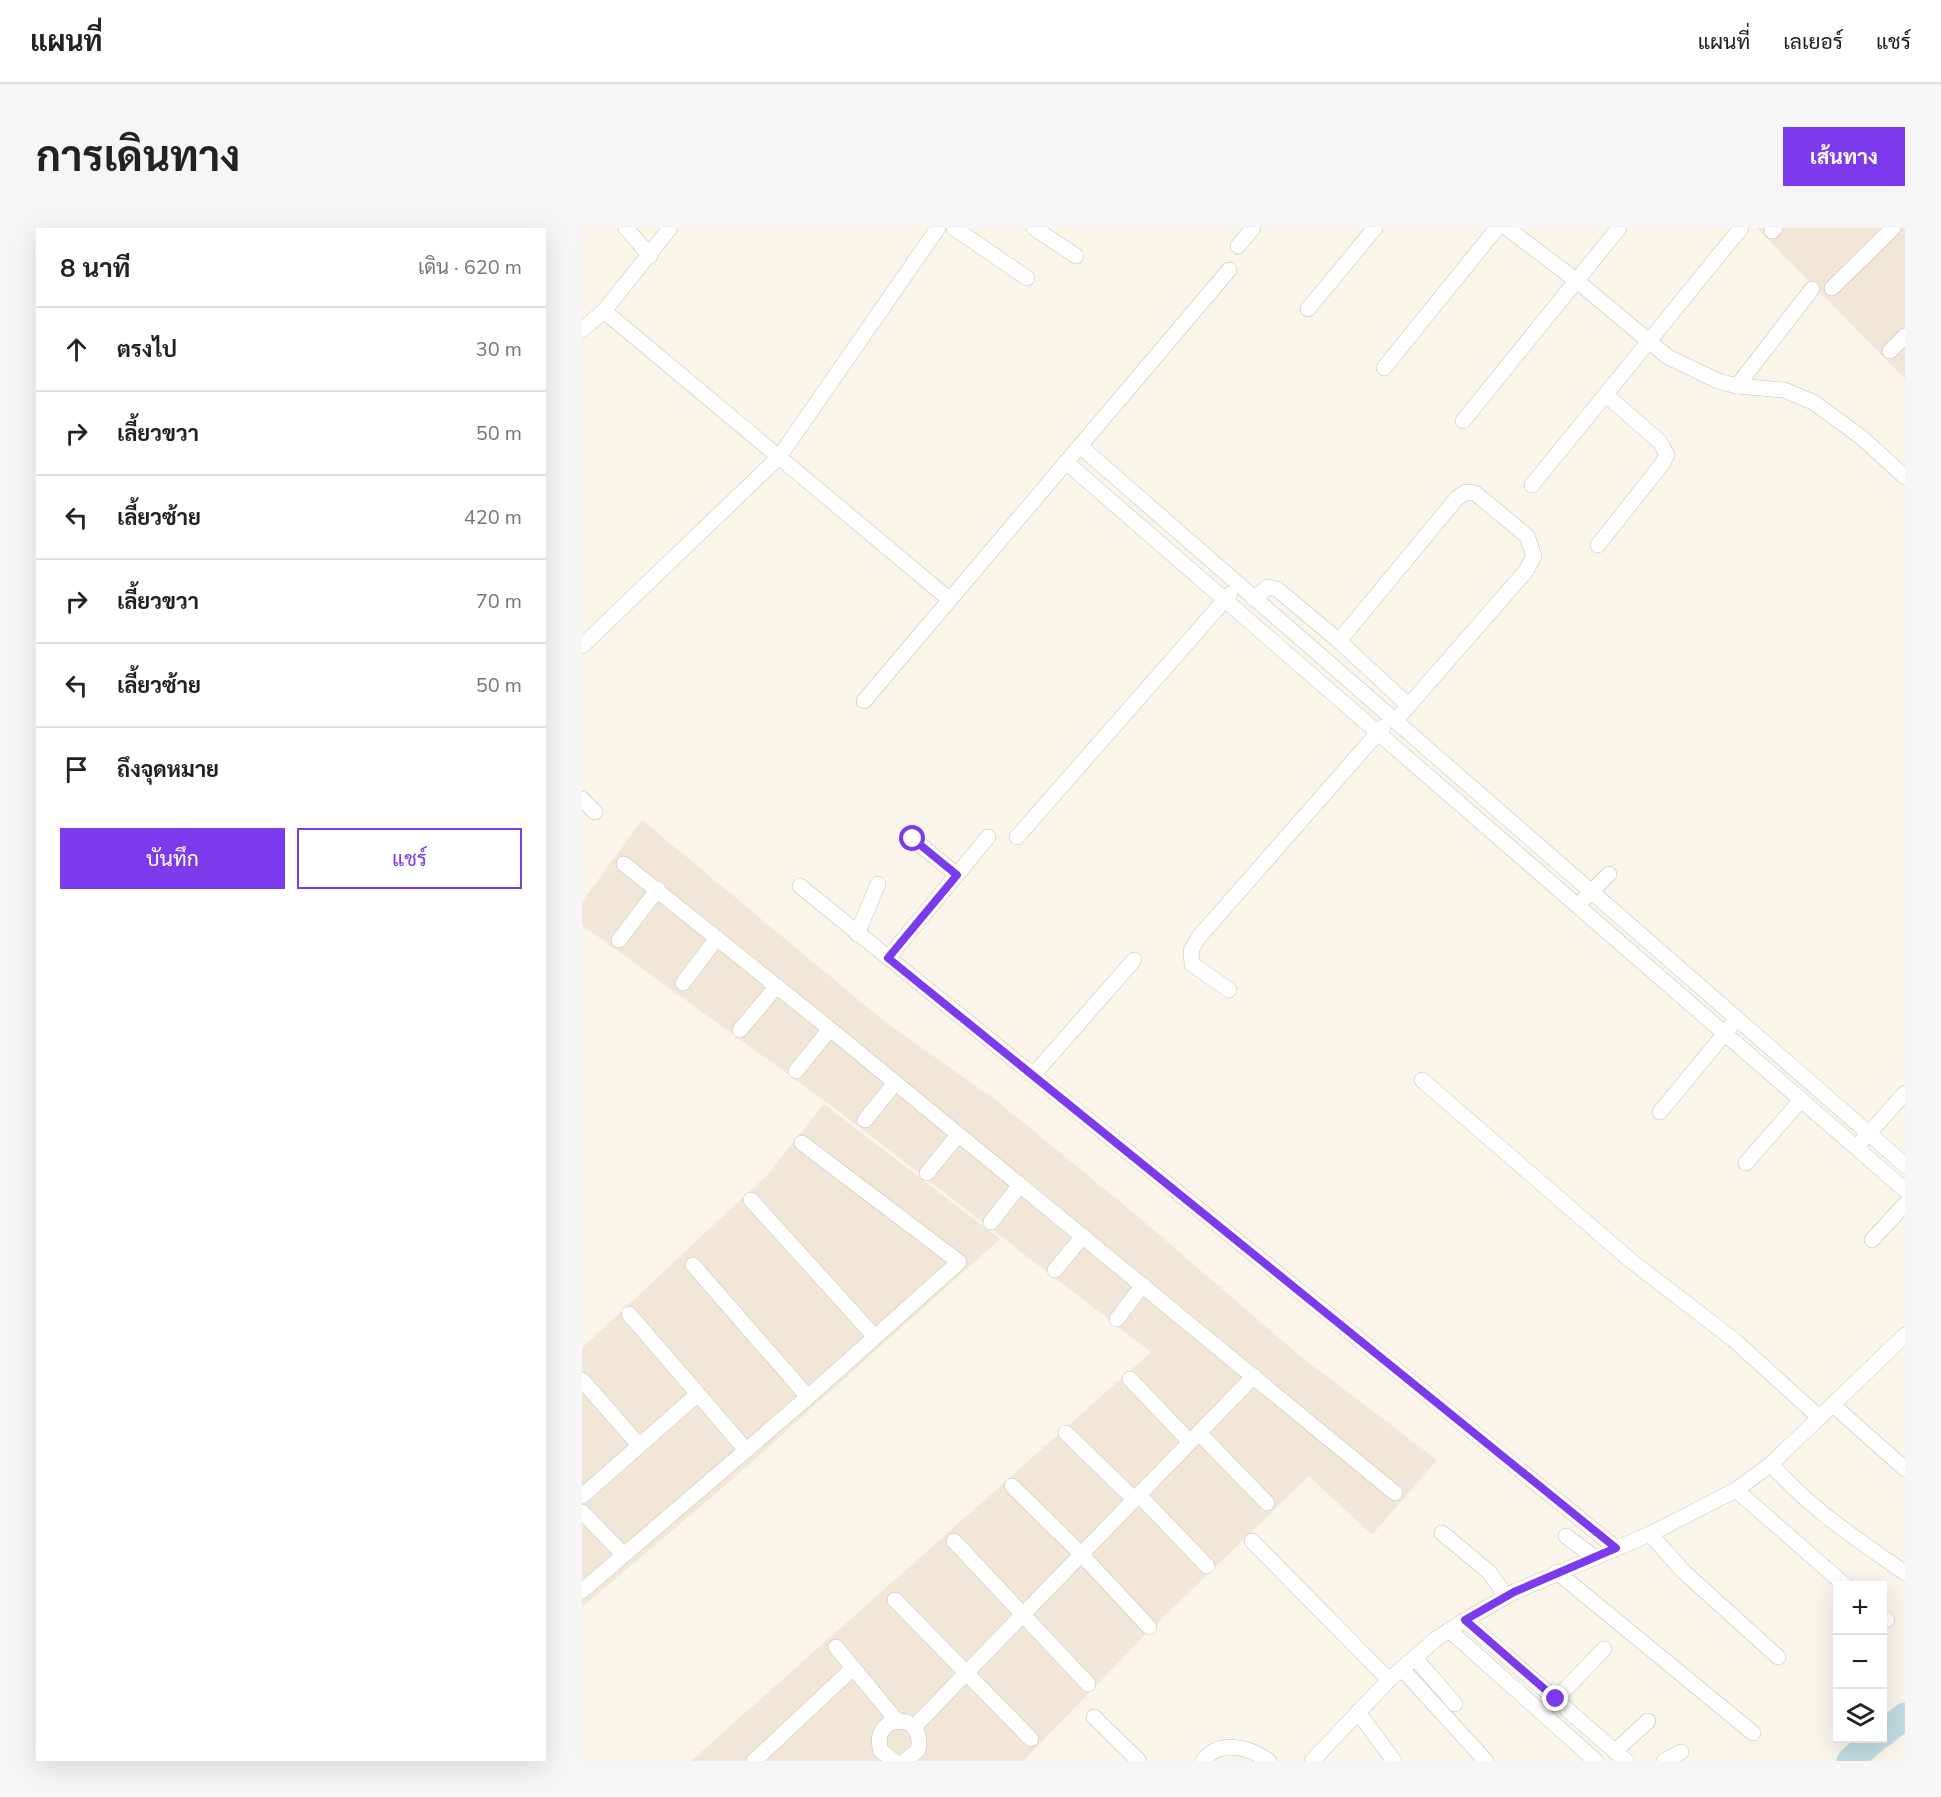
<!DOCTYPE html>
<html lang="th">
<meta charset="utf-8">
<style>
body{margin:0;font-family:"Nunito Sans",Sarabun,sans-serif;background:#f6f6f6;color:#222}
.controls{position:absolute;right:18px;bottom:18px;display:grid;overflow:hidden;border-radius:0px;box-shadow:0 6px 24px #0002}
.controls button{width:54px;height:54px;display:grid;place-items:center;padding:0;border:0;border-bottom:2px solid #e0e0e0;background:#fff;color:#222;font:30px sans-serif}
.stop{position:absolute;width:18px;height:18px;margin:-14px;border:4px solid #7c3aed;border-radius:50%;background:#fff}
.stop.end{background:#7c3aed;border-color:#fff;box-shadow:0 2px 6px #0008}
.list{margin:0;padding:0;list-style:none}
h2{display:flex;justify-content:space-between;align-items:center;height:78px;margin:0;padding:0 24px;font-size:26px}
h2 small{font-size:20px;font-weight:400;color:#767676}
.list li{display:grid;grid-template-columns:39px 1fr auto;gap:18px;align-items:center;box-sizing:border-box;height:84px;padding:0 24px;border-top:2px solid #e0e0e0}
.list b{display:block;font-size:22px;white-space:nowrap}
.list em{font-size:20px;font-style:normal;color:#767676}
.actions{display:flex;gap:12px;padding:18px 24px}
.actions a{flex:1;padding:14px 0;border:2px solid #7c3aed;border-radius:0px;text-align:center;font-size:21px;color:#7c3aed}
.actions .main{background:#7c3aed;color:#fff}
.icon{flex:none;width:33px;height:33px;fill:none;stroke:currentColor;stroke-width:2;stroke-linecap:round;stroke-linejoin:round}
.map{position:relative;flex:none;width:1323px;height:1533px;overflow:hidden;border-radius:0px}
header{display:flex;align-items:center;gap:36px;box-sizing:border-box;height:84px;padding:0 30px;background:#fff;border-bottom:2px solid #e0e0e0}
header strong{font-size:28px}
nav{display:flex;gap:33px;margin-inline-start:auto;font-size:21px}
.intro{display:flex;align-items:center;justify-content:space-between;box-sizing:border-box;height:144px;padding:0 36px}
h1{margin:0;font-size:42px}
.button{padding:15px 27px;border-radius:0px;background:#7c3aed;color:#fff;font-size:21px;font-weight:700}
main{display:flex;gap:36px;padding:0 36px}
aside{flex:1;background:#fff;border-radius:0px;box-shadow:0 6px 24px #0002}
.map>svg:first-child{display:block}
</style>
<header>
<strong>แผนที่</strong>
<nav><a>แผนที่</a><a>เลเยอร์</a><a>แชร์</a></nav>
</header>
<div class="intro"><h1>การเดินทาง</h1><a class="button">เส้นทาง</a></div>
<main>
<aside>
<h2>8 นาที<small>เดิน · 620 m</small></h2>
<ul class="list">
<li><svg class="icon" aria-label="ahead" viewBox="0 0 24 24"><path d="M12 20V5M6 11l6-6 6 6"/></svg><div><b>ตรงไป</b></div><em>30 m</em></li>
<li><svg class="icon" aria-label="right" viewBox="0 0 24 24"><path d="M7 20v-9h11M14 6l5 5-5 5"/></svg><div><b>เลี้ยวขวา</b></div><em>50 m</em></li>
<li><svg class="icon" aria-label="left" viewBox="0 0 24 24"><path d="M17 20v-9H6M10 6l-5 5 5 5"/></svg><div><b>เลี้ยวซ้าย</b></div><em>420 m</em></li>
<li><svg class="icon" aria-label="right" viewBox="0 0 24 24"><path d="M7 20v-9h11M14 6l5 5-5 5"/></svg><div><b>เลี้ยวขวา</b></div><em>70 m</em></li>
<li><svg class="icon" aria-label="left" viewBox="0 0 24 24"><path d="M17 20v-9H6M10 6l-5 5 5 5"/></svg><div><b>เลี้ยวซ้าย</b></div><em>50 m</em></li>
<li><svg class="icon" aria-label="arrive" viewBox="0 0 24 24"><path d="M6 21V4h12l-3 4 3 4H6"/></svg><div><b>ถึงจุดหมาย</b></div></li>
</ul>
<div class="actions"><a class="main">บันทึก</a><a>แชร์</a></div>
</aside>
<div class="map">
<svg width="1323" height="1533" viewBox="0 0 1323 1533">
<rect width="100%" height="100%" fill="#faf5ea"/>
<g fill="#f1e7d9">
<path d="M1175,0H1323V151Z"/>
<path d="M60,592L302,793L415,873L559,991L718,1128L855,1232L790,1307L727,1248L562,1408L441,1533H109L569,1124L251,879L0,697V674Z"/>
<path d="M242,876L418,1011L153,1249L0,1379V1120L185,947Z"/>
</g>
<g fill="none" stroke-linecap="round" stroke-linejoin="round">
<g stroke="#c0dce2" stroke-width="27">
<path d="M1300,1506L1323,1488"/>
<path d="M1268,1533L1294,1510"/>
</g>
<defs>
<g id="minor">
<path d="M44,0L68,28"/>
<path d="M372,0L445,50"/>
<path d="M452,0L494,28"/>
<path d="M925,0L995,53L1086,129L1136,153L1155,158L1202,162L1231,174L1279,209L1323,249"/>
<path d="M1190,3L1193,0"/>
<path d="M656,18L671,0"/>
<path d="M1250,60L1311,0"/>
<path d="M726,81L793,0"/>
<path d="M22,83L367,371"/>
<path d="M0,102L22,83L88,0"/>
<path d="M1308,123L1323,108"/>
<path d="M802,140L915,0"/>
<path d="M1155,158L1230,61"/>
<path d="M881,193L1037,0"/>
<path d="M498,218L1323,937"/>
<path d="M484,234L1323,962"/>
<path d="M950,257L1159,0"/>
<path d="M1016,317L1080,236L1085,227L1078,214L1024,167"/>
<path d="M672,371L686,359L695,361L757,413L875,270L884,264L893,265L945,308L952,328L944,343L813,493"/>
<path d="M757,413L826,477"/>
<path d="M0,418L197,229L356,0"/>
<path d="M282,473L647,42"/>
<path d="M0,571L13,584"/>
<path d="M435,609L648,366"/>
<path d="M331,611L375,647"/>
<path d="M42,636L248,801L813,1265"/>
<path d="M218,658L1034,1320"/>
<path d="M1001,672L1027,646"/>
<path d="M275,706L296,656"/>
<path d="M37,712L76,661"/>
<path d="M306,730L406,609"/>
<path d="M101,755L135,710"/>
<path d="M647,762L610,736L609,723L616,710L801,499"/>
<path d="M158,802L195,758"/>
<path d="M214,843L248,801"/>
<path d="M452,846L552,732"/>
<path d="M840,852L1048,1032L1152,1112L1238,1190"/>
<path d="M1078,884L1149,798"/>
<path d="M283,892L313,855"/>
<path d="M1280,913L1323,865"/>
<path d="M1164,935L1219,872"/>
<path d="M345,945L376,907"/>
<path d="M169,972L293,1109"/>
<path d="M409,994L438,957"/>
<path d="M1290,1012L1323,976"/>
<path d="M111,1037L226,1169"/>
<path d="M473,1042L501,1008"/>
<path d="M535,1091L561,1057"/>
<path d="M548,1151L608,1214"/>
<path d="M0,1152L57,1217"/>
<path d="M116,1166L164,1222"/>
<path d="M1251,1177L1323,1241"/>
<path d="M484,1205L552,1271"/>
<path d="M617,1205L685,1275"/>
<path d="M1189,1236C1228,1281 1275,1311 1323,1345"/>
<path d="M430,1258L499,1326L567,1399"/>
<path d="M1154,1262L1264,1358"/>
<path d="M557,1267L625,1338"/>
<path d="M0,1268L116,1166L47,1086"/>
<path d="M0,1284L42,1327"/>
<path d="M860,1305L907,1344L924,1368"/>
<path d="M1068,1306L1102,1344L1196,1429"/>
<path d="M984,1308L1012,1329"/>
<path d="M372,1313L506,1456"/>
<path d="M670,1313L807,1452"/>
<path d="M975,1344L1171,1505"/>
<path d="M0,1363L226,1169L377,1034L220,915"/>
<path d="M313,1372L449,1511"/>
<path d="M1300,1389L1305,1392"/>
<path d="M883,1392L1044,1533"/>
<path d="M867,1402L1014,1533"/>
<path d="M254,1419L315,1493"/>
<path d="M833,1430L873,1476"/>
<path d="M820,1441L904,1533"/>
<path d="M974,1471L1022,1421"/>
<path d="M776,1484L812,1533"/>
<path d="M512,1489L557,1533"/>
<path d="M332,1499L672,1148"/>
<path d="M1033,1523L1066,1493"/>
<path d="M172,1533L271,1440"/>
<path d="M312,1533L299,1523C287,1485 345,1482 336,1522L323,1533"/>
<path d="M621,1533C637,1511 668,1519 687,1533"/>
<path d="M730,1533L807,1452L854,1411L883,1392L932,1364L1068,1306L1154,1262L1189,1236L1323,1107"/>
<path d="M1082,1533L1099,1524"/>
</g>
</defs>
<use href="#minor" stroke="#ccbdb1" stroke-width="16"/>
<use href="#minor" stroke="#fff" stroke-width="15"/>
</g>
<g fill="none" stroke-linecap="round" stroke-linejoin="round">
<path stroke="#7c3aed" stroke-width="8" d="M331,611L375,647L306,730L1034,1320L932,1364L883,1392L974,1471"/>
</g>
</svg>
<div class="controls">
<button>+</button>
<button>−</button>
<button><svg class="icon" aria-label="layers" viewBox="0 0 24 24"><path d="M12 4l9 5-9 5-9-5zM3 14l9 5 9-5"/></svg></button>
</div>
<div class="stop" style="left:331px;top:611px"></div>
<div class="stop end" style="left:974px;top:1471px"></div>
</div>
</main>
